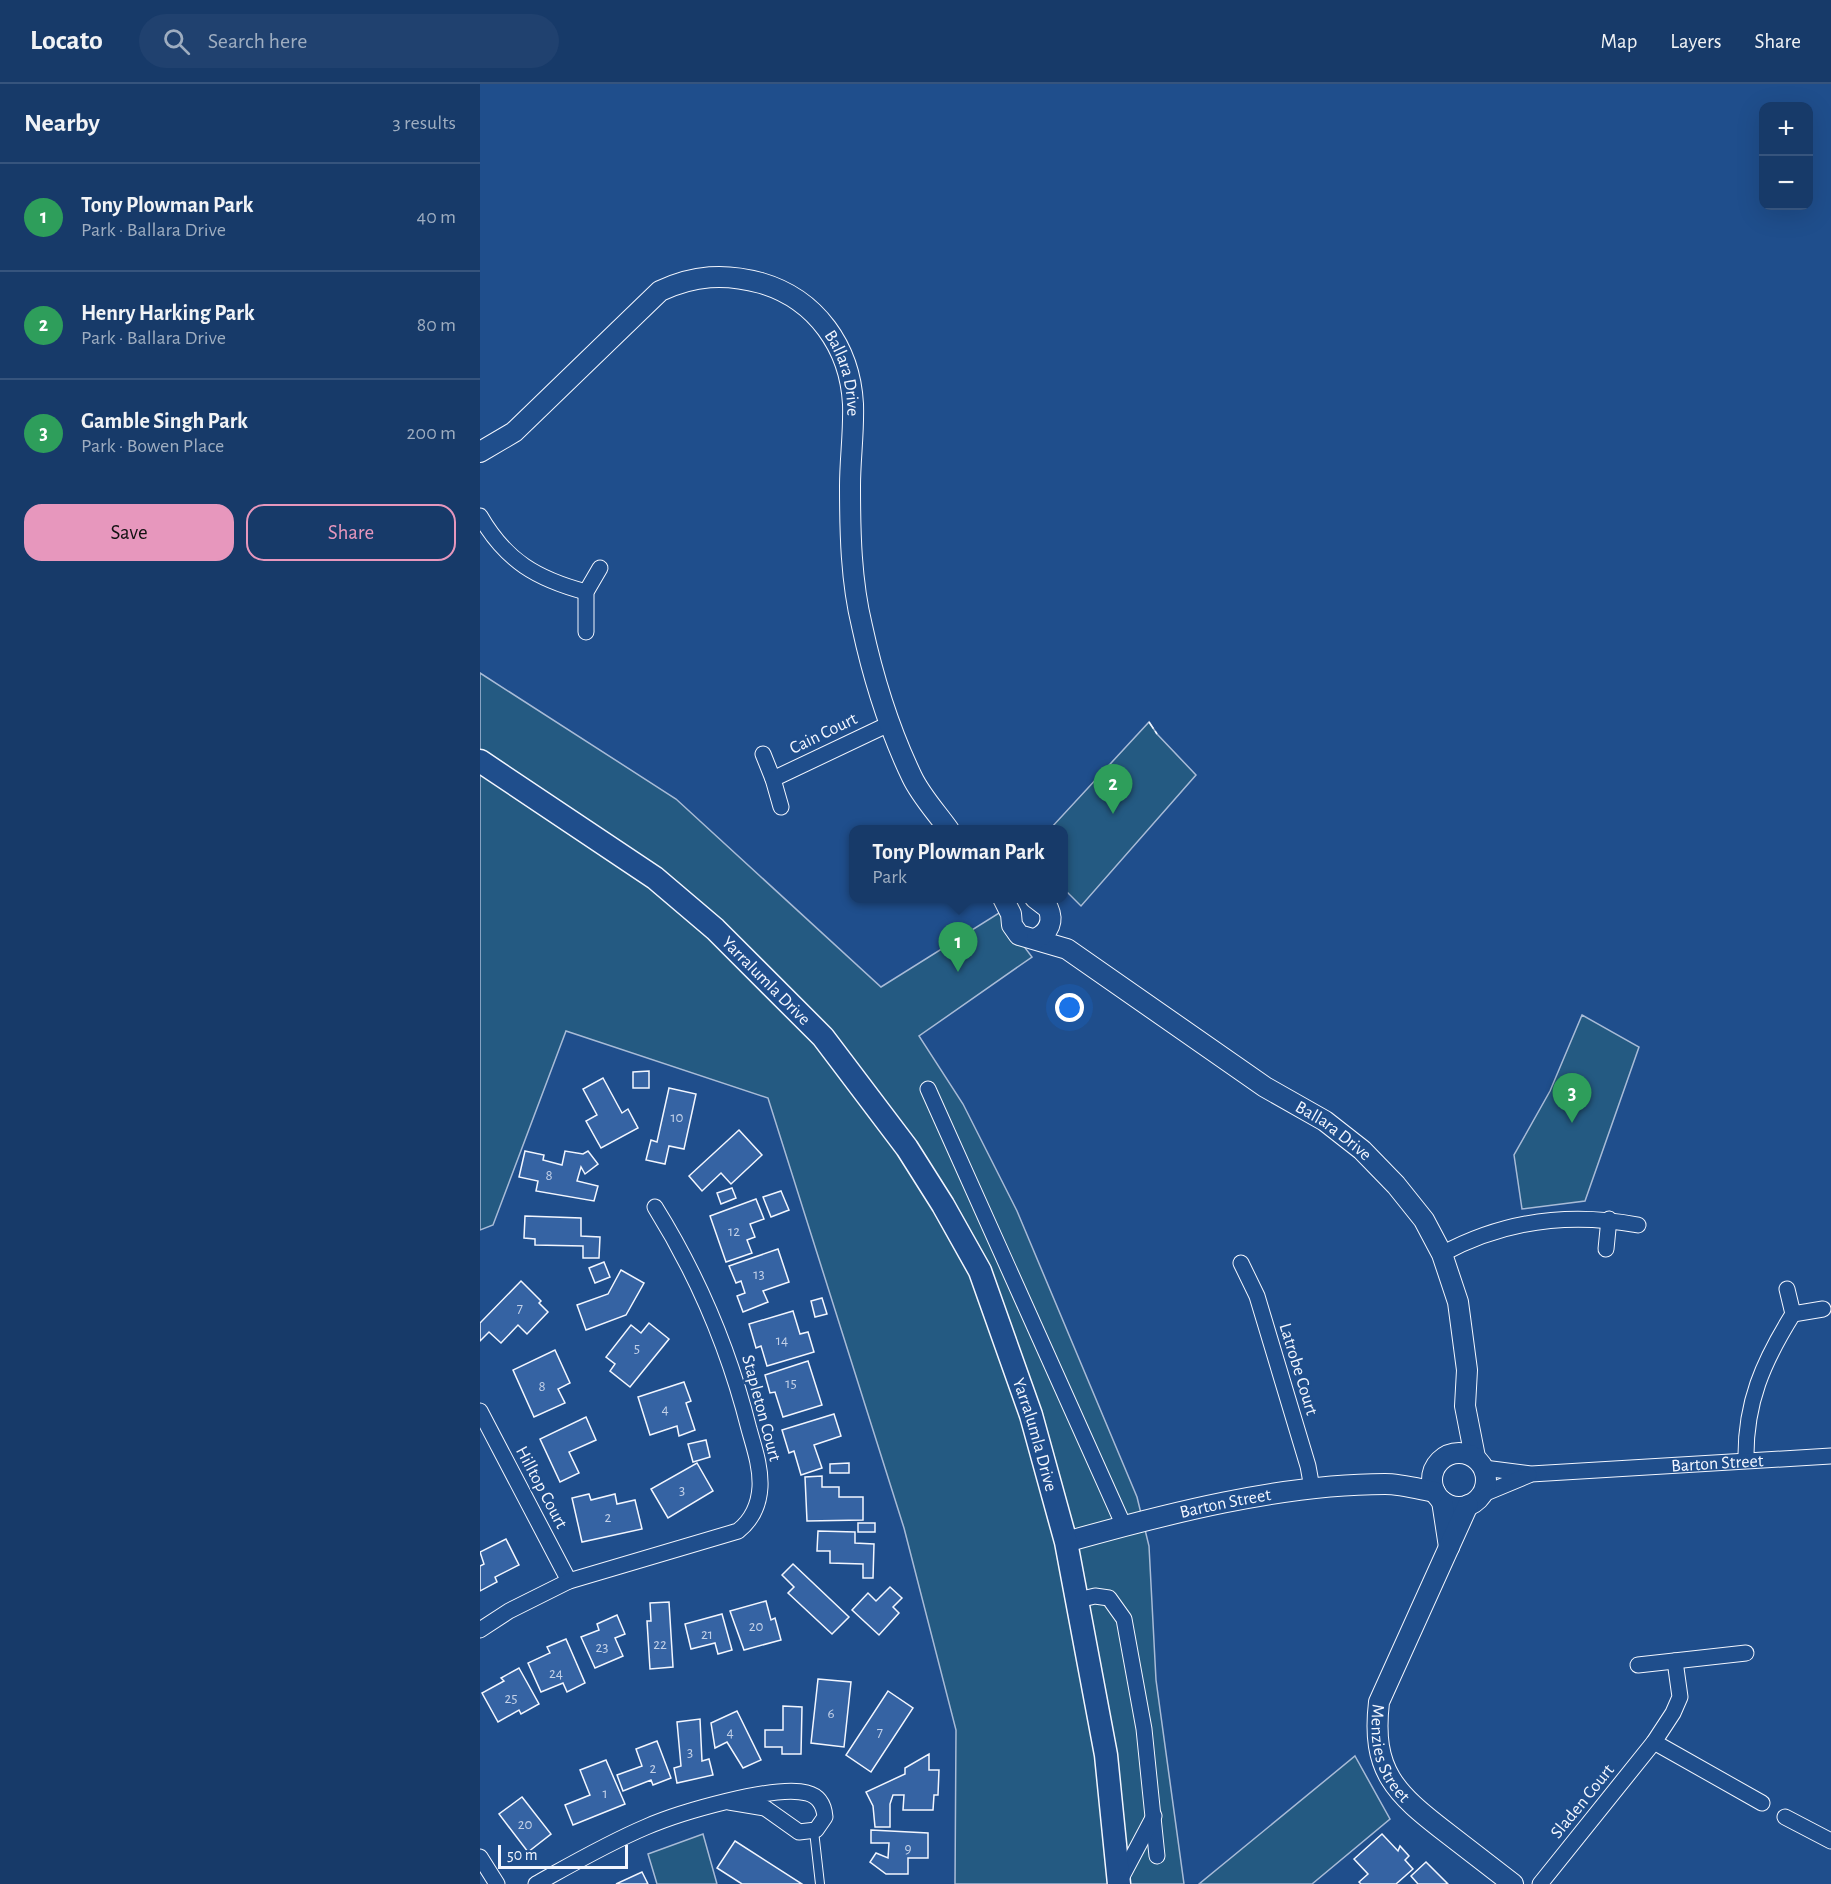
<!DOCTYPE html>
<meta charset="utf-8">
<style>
body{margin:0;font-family:"Alegreya Sans",sans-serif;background:#20416f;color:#f1f3f6}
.controls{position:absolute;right:18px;top:18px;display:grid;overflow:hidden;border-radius:12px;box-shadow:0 6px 24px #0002}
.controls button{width:54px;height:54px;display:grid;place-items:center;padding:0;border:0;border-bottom:2px solid #36547d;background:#173a69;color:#f1f3f6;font:30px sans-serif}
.scale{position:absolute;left:18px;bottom:15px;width:130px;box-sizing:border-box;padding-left:6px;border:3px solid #f2f6ff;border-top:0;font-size:16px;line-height:21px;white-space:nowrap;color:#f2f6ff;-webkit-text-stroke:4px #1f4e8c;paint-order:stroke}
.you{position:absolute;left:590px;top:924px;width:21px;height:21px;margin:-15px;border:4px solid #fff;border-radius:50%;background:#1a73e8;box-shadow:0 0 0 9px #1a73e833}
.badge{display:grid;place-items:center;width:39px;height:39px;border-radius:50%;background:#e797bd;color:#fff;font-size:20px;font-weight:700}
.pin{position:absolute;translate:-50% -50px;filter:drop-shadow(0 2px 3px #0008)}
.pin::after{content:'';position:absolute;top:32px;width:21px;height:18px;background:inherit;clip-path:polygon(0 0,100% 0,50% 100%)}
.popup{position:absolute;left:369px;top:741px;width:219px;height:78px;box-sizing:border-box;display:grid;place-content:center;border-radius:12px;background:#173a69;filter:drop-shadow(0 2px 4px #0005);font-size:20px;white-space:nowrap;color:#9eadc0}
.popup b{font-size:22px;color:#f1f3f6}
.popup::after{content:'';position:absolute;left:50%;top:100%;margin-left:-12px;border:12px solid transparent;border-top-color:#173a69}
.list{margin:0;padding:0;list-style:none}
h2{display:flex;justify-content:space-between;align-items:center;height:78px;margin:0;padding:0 24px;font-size:26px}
h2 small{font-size:20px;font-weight:400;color:#9eadc0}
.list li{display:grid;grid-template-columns:39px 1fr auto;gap:18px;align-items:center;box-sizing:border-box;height:108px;padding:0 24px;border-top:2px solid #36547d}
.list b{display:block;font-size:22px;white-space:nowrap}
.list p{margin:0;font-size:20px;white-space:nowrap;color:#9eadc0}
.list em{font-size:20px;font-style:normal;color:#9eadc0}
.actions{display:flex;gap:12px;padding:18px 24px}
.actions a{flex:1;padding:14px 0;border:2px solid #e797bd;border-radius:18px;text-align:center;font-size:21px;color:#e797bd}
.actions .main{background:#e797bd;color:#111}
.icon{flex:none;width:33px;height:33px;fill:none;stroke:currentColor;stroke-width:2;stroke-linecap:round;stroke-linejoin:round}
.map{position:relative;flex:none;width:1351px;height:1800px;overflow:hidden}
header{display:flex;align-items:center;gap:36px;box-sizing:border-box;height:84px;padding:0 30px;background:#173a69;border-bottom:2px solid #36547d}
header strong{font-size:28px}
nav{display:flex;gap:33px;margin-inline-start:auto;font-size:21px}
.search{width:420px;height:54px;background:#20416f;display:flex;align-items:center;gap:15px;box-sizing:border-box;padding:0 21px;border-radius:33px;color:#9eadc0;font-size:22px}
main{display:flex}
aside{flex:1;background:#173a69}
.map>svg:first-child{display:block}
</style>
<header>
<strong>Locato</strong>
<div class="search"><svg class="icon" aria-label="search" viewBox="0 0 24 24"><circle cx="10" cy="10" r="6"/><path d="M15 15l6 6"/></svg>Search here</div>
<nav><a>Map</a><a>Layers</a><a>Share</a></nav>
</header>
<main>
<aside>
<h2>Nearby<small>3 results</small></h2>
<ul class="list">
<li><span class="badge" style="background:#2e9e5b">1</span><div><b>Tony Plowman Park</b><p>Park · Ballara Drive</p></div><em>40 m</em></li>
<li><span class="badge" style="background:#2e9e5b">2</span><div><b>Henry Harking Park</b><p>Park · Ballara Drive</p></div><em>80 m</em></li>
<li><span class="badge" style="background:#2e9e5b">3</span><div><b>Gamble Singh Park</b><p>Park · Bowen Place</p></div><em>200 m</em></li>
</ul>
<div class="actions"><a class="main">Save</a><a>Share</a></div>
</aside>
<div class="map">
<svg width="1351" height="1800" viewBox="0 0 1351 1800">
<rect width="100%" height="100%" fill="#1f4e8c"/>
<g fill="#245a82" stroke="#a8bbd7" stroke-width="1.5">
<path d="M0,589L196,715L401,903L519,829L552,873L439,952L483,1020L537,1127L657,1413L669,1462L676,1596L704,1800H475L476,1646L424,1444L288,1014L86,947L13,1141L0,1146Z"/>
<path d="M669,638L677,650L716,691L601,822L583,804V746L570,745Z"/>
<path d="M1102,931L1159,963L1105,1117L1042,1125L1034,1071L1070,1007Z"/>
<path d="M875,1672L910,1735L832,1800H719Z"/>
<path d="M223,1750L237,1800H177L168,1770Z"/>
</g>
<g fill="#3563a3" stroke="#f2f6ff" stroke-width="1.5">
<path d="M169,987V1004H153V988Z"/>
<path d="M123,994L142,1029L148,1025L158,1044L121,1064L106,1037L117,1031L103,1005Z"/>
<path d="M189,1004L216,1010L204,1065L189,1062L185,1080L166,1076L171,1056L177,1058Z"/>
<path d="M259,1046L282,1071L251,1100L241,1089L222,1107L209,1092Z"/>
<path d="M45,1067L64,1071L63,1076L82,1081L85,1067L103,1070L108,1067L118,1080L105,1090L101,1083L97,1097L118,1102L114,1117L56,1107L58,1097L39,1093Z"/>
<path d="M252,1104L256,1114L241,1120L237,1109Z"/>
<path d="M301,1107L309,1126L291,1133L283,1113Z"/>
<path d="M276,1115L284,1135L270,1140L275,1153L267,1156L272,1169L246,1178L230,1132Z"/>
<path d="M45,1132L101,1134V1152L120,1153L119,1174H103V1162L55,1161V1155L44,1154Z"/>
<path d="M298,1165L309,1198L283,1207L288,1218L263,1228L257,1212L265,1209L261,1197L256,1199L249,1182Z"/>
<path d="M124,1178L130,1193L115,1199L109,1184Z"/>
<path d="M141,1186L164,1199L146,1231L106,1246L97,1221L128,1210Z"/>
<path d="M41,1197L61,1217L59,1219L68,1228L47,1250L38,1241L21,1259L9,1248L0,1257V1239Z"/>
<path d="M342,1214L347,1230L335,1233L331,1217Z"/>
<path d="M313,1227L320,1250L328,1248L334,1268L287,1282L281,1262L276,1264L269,1240Z"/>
<path d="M169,1239L189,1255L150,1303L130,1287L135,1280L126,1273L151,1241L161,1249Z"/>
<path d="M75,1266L90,1299L78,1305L85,1319L54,1333L33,1286Z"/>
<path d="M328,1277L342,1321L303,1333L295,1308L290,1309L285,1291Z"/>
<path d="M204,1298L211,1317L206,1319L215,1346L199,1352L197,1342L170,1351L158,1313Z"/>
<path d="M354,1330L361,1352L334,1361L342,1384L321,1391L314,1367L309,1369L302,1346Z"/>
<path d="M106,1333L116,1356L89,1368L99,1389L80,1398L60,1355Z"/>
<path d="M226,1356L230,1373L213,1378L208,1360Z"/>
<path d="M217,1379L233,1407L188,1434L171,1405Z"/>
<path d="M369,1379V1389H350V1380Z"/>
<path d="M342,1392V1403H359V1413H383V1436L327,1437L325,1393Z"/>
<path d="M109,1410L111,1416L135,1410L137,1420L155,1416L162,1445L102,1458L92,1414Z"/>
<rect x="378" y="1439" width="17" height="9"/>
<path d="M338,1447L375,1448V1459L394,1460L393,1494H383V1480L350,1479V1467H337Z"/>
<path d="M26,1455L39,1481L15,1493L17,1498L0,1507V1482L4,1480L0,1468Z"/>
<path d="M313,1480L369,1533L352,1550L308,1509L314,1503L302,1491Z"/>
<path d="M410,1503L422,1514L413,1523L419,1529L399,1551L372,1526L388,1509L396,1517Z"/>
<path d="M286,1517L291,1536L295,1534L301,1556L264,1566L250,1527Z"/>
<path d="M189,1518L193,1583L170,1585L167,1537H171L170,1519Z"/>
<path d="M242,1530L252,1566L238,1570L235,1559L211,1565L205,1540Z"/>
<path d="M137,1531L145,1550L135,1554L143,1572L115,1584L101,1553L119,1546L117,1540Z"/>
<path d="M86,1555L105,1599L87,1608L83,1599L61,1608L48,1579L70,1569L67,1563Z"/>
<path d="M39,1584L59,1620L41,1630L39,1626L18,1638L2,1609L24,1597L21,1594Z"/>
<path d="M338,1595L371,1598L364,1663L331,1659Z"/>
<path d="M408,1607L433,1624L391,1688L366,1671Z"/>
<path d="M303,1622L322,1623L321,1670H302V1663H285V1646H303Z"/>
<path d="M257,1627L281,1676L263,1684L247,1658L235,1664L231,1639Z"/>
<path d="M220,1635L222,1677L229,1675L233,1691L197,1699L194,1684L201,1682L197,1638Z"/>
<path d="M177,1657L191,1694L173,1701L171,1696L143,1707L137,1691L162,1682L156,1665Z"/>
<path d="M449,1670V1686H459L458,1711H454L453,1726H423L424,1711H413L410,1720V1743H395L393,1722L386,1708L425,1690V1684Z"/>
<path d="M126,1676L145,1720L93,1741L85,1721L110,1711L100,1686Z"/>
<path d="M42,1713L71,1750L48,1768L19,1730Z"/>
<path d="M391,1746L448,1749V1774H428V1790H406L390,1778L396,1769L408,1774L409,1759H391Z"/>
<path d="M902,1750L918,1767L920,1762L929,1772L925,1776L933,1785L916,1800H881L879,1798L888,1790L874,1775Z"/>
<path d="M255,1757L322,1800H262L237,1784Z"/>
<path d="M946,1778L968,1800H938L931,1792Z"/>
<path d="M162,1788L168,1800H136Z"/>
</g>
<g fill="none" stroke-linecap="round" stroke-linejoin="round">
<defs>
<path id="service" d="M334,1747L340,1800"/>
<g id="minor">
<path d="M0,432C26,477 57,495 106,508"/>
<path d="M106,548V508L120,484"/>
<path d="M283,670L293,695"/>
<path d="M301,723L293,695L411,639"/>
<path d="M448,1005L644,1442"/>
<path d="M1126,1165L1129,1135"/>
<path d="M962,1170C1023,1137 1090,1128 1158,1141"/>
<path d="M761,1179L777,1212L828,1382L832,1404"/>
<path d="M1307,1205L1313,1230L1343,1225"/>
<path d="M0,1327L89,1497"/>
<path d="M1266,1376C1265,1319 1283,1278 1313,1230"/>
<path id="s1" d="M1004,1384L1051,1390L1351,1372"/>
<path d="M1001,1411L1049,1391"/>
<path d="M598,1516L615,1512L629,1514L644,1535L664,1645L677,1772"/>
<path d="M0,1546L29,1527L89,1497L258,1447C272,1436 279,1420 280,1403C281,1383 274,1363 269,1345C249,1265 218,1192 175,1123"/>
<path d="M1158,1581L1266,1569"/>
<path d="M1174,1658L1282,1719"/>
<path d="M1305,1733L1351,1757"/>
<path d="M0,1773L17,1800"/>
<path d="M639,1798L674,1732"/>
<path d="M56,1800C92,1780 128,1759 166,1743C198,1729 295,1700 327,1709C339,1712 344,1721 345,1733L336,1746L319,1748L285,1724L249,1718"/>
<path d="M1060,1800L1174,1658L1193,1629L1200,1613L1195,1577"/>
</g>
<g id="tertiary">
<path id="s2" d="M0,368L34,348L180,207C214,191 245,189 281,199C336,215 370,263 373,320C374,348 370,375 370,402C370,449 371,497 382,542C393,593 410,647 432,693C441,712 457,729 469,746"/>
<path id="s3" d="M523,814L531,830L532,841L539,851L587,865L785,1003L845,1037L882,1066L916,1101L944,1136L962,1170L978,1218L987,1286L985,1322L995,1373"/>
<path d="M555,814L568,824C574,837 569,848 557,854"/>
<circle cx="979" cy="1396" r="27"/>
<path d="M962,1417L969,1463"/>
<path id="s4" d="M988,1421L899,1618C891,1687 915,1709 967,1749C989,1766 1011,1783 1033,1800"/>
<path id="s5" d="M586,1458C685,1430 802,1400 905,1400C921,1400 939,1405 955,1408"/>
</g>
<g id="secondary">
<path id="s6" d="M0,677L175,794L235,845L343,953L427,1064L463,1121L500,1187L551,1331L586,1458L626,1671L639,1800"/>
</g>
</defs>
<use href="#service" stroke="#f2f6ff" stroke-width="10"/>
<use href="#minor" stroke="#f2f6ff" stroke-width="17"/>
<use href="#tertiary" stroke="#f2f6ff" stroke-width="22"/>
<use href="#secondary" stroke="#f2f6ff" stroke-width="25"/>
<use href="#service" stroke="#1f4e8c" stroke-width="8"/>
<use href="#minor" stroke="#1f4e8c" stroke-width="15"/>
<use href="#tertiary" stroke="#1f4e8c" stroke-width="20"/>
<use href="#secondary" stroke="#1f4e8c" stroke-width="22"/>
<path stroke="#f2f6ff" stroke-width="1.5" stroke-dasharray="8 3" stroke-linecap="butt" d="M669,638L677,650"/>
</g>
<g text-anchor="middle" stroke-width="4.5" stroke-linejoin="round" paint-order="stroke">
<g font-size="15" fill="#c3d1e8">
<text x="197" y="1038">10</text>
<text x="69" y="1096">8</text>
<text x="254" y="1152">12</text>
<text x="279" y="1195">13</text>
<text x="40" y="1229">7</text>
<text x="302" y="1261">14</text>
<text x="157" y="1269">5</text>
<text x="311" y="1304">15</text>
<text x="62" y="1307">8</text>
<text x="185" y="1330">4</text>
<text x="202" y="1411">3</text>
<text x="128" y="1438">2</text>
<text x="276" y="1547">20</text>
<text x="227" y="1555">21</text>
<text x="180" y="1565">22</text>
<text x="122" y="1568">23</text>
<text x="76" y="1594">24</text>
<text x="31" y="1619">25</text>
<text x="351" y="1634">6</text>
<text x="250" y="1653">4</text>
<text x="400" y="1653">7</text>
<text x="210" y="1673">3</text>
<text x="173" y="1689">2</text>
<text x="125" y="1714">1</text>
<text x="45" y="1745">20</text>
<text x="428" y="1769">9</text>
</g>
<g font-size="18" fill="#f2f6ff" stroke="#1f4e8c">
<text dy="6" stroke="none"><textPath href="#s2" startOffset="476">Ballara Drive</textPath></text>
<text transform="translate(343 649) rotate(-26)" y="6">Cain Court</text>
<text dy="6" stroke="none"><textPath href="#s6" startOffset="362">Yarralumla Drive</textPath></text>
<text dy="6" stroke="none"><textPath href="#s3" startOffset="414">Ballara Drive</textPath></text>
<text transform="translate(819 1285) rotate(73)" y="6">Latrobe Court</text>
<text transform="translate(282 1324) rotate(75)" y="6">Stapleton Court</text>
<text dy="6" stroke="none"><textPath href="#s6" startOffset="897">Yarralumla Drive</textPath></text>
<text dy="6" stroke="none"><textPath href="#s1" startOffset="234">Barton Street</textPath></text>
<text transform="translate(62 1403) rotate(62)" y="6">Hilltop Court</text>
<text dy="6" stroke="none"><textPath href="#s5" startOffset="164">Barton Street</textPath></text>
<text dy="6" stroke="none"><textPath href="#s4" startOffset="270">Menzies Street</textPath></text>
<text transform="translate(1102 1717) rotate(-51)" y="6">Sladen Court</text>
</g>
</g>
</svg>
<div class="controls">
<button>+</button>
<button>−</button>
</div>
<div class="scale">50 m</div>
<div class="you"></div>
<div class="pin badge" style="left:478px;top:888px;background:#2e9e5b">1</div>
<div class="popup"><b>Tony Plowman Park</b>Park</div>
<div class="pin badge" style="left:633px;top:730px;background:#2e9e5b">2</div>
<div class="pin badge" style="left:1092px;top:1039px;background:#2e9e5b">3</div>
</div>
</main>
